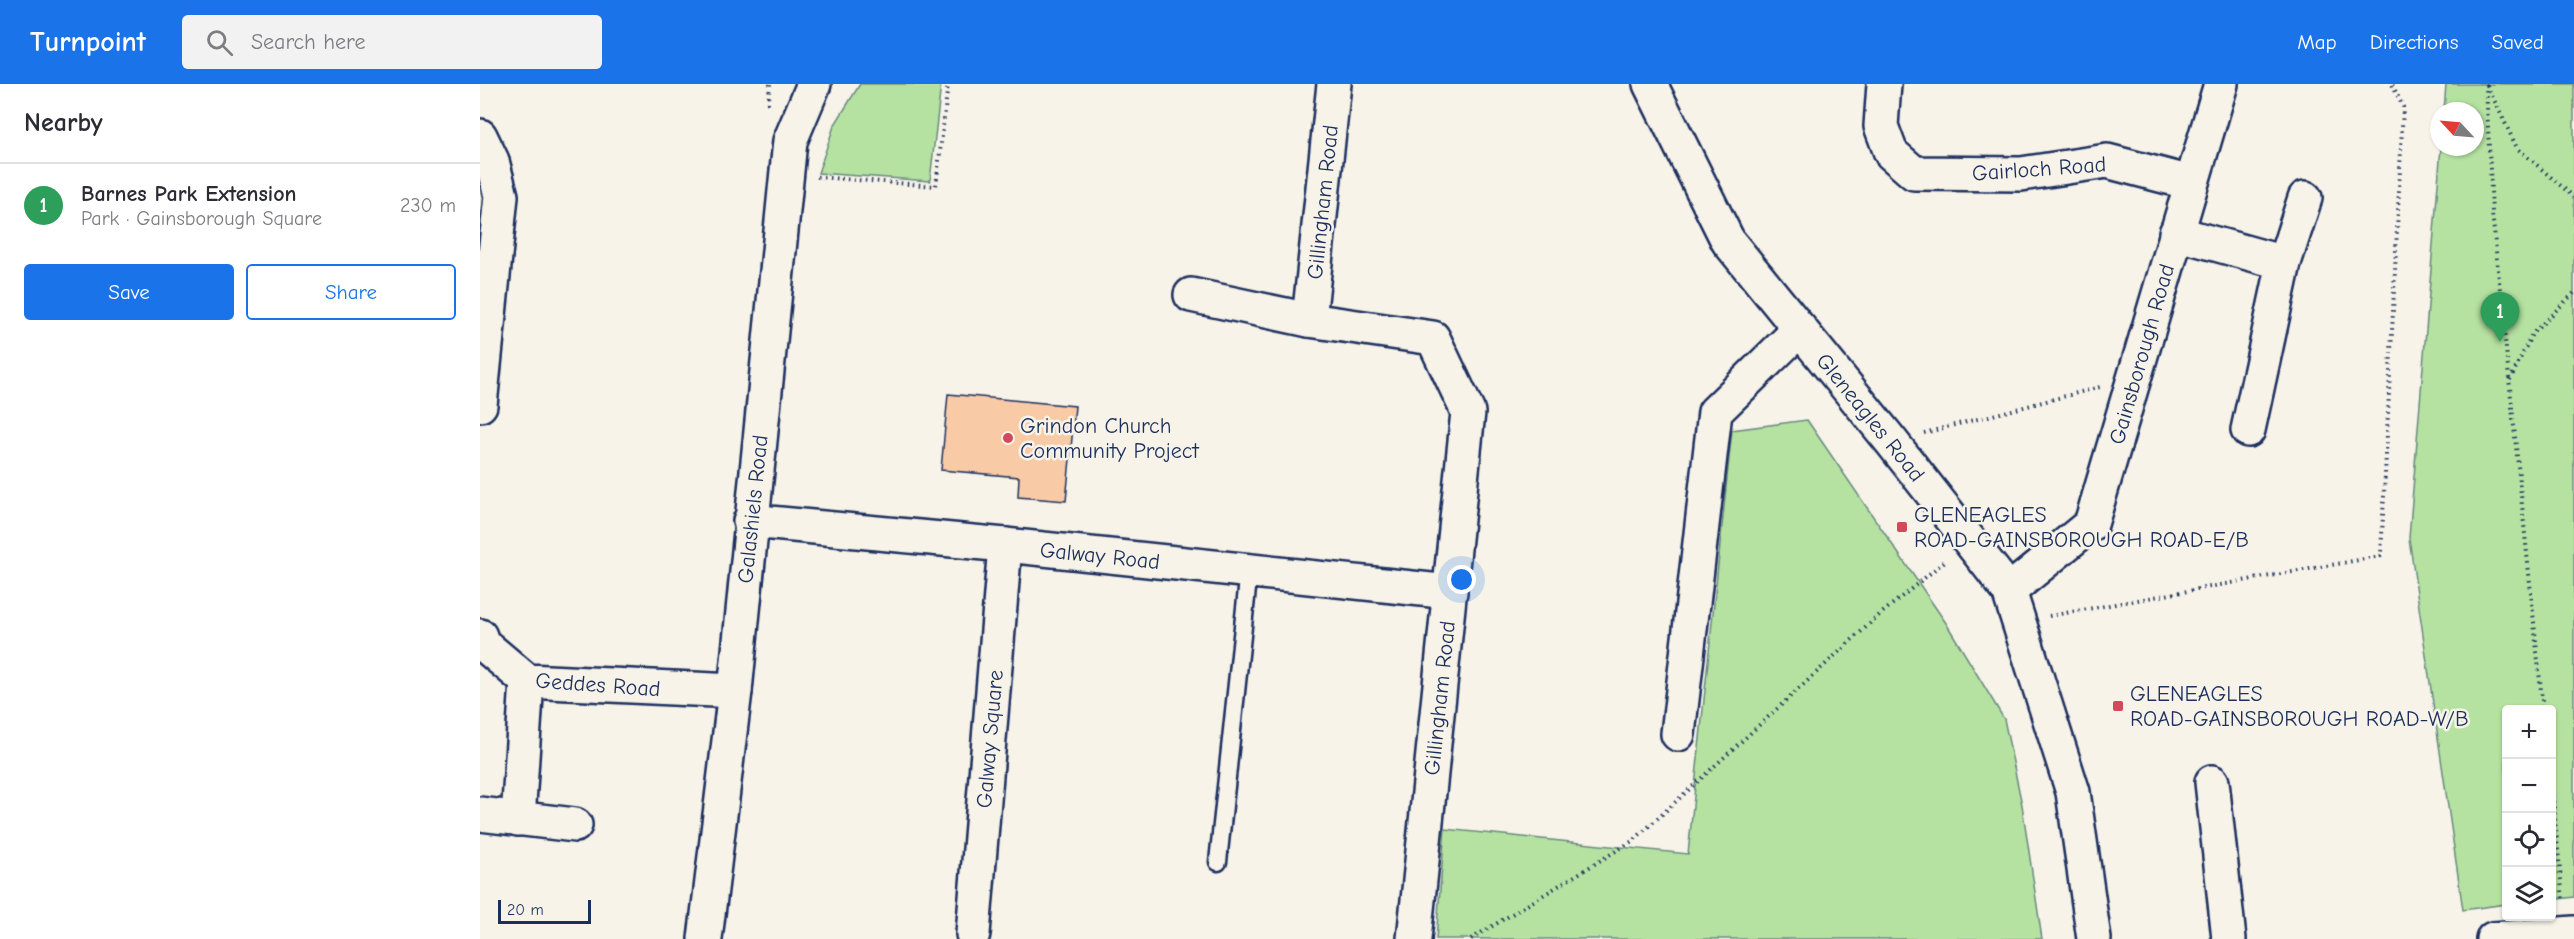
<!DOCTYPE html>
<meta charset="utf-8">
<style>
body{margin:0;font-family:"Comic Neue",sans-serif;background:#f2f2f3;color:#2b2b33}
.controls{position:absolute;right:18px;bottom:18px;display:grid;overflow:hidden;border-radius:6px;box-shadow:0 2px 4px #0004}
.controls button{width:54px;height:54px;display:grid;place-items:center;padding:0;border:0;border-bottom:2px solid #e1e1e2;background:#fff;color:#2b2b33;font:30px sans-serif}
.compass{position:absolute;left:1950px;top:18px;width:54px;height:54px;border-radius:50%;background:#fff;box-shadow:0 2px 4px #0004;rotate:296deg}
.scale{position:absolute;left:18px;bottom:15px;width:93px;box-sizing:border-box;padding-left:6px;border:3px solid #1b2f5e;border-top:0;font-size:16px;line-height:21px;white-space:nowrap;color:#1b2f5e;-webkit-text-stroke:4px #f7f3e8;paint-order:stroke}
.you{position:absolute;left:982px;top:496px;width:21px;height:21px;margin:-15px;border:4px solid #fff;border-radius:50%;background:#1a73e8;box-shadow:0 0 0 9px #1a73e833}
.badge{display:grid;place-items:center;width:39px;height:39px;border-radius:50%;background:#1a73e8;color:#fff;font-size:20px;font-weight:700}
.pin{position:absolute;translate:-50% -50px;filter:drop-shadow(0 2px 3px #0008)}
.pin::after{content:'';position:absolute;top:32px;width:21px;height:18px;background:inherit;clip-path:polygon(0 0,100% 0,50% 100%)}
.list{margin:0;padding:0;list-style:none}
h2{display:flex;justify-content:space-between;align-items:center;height:78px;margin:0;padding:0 24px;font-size:26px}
h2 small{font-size:20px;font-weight:400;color:#7c7c81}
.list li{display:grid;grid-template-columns:39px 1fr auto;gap:18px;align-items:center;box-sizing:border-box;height:84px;padding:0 24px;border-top:2px solid #e1e1e2}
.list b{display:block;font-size:22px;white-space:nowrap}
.list p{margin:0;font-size:20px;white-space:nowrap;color:#7c7c81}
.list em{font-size:20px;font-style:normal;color:#7c7c81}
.actions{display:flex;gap:12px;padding:18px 24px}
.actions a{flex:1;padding:14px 0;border:2px solid #1a73e8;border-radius:6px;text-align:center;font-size:21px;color:#1a73e8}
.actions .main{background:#1a73e8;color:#fff}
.icon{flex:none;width:33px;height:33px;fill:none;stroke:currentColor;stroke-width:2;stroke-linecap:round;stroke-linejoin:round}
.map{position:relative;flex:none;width:2094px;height:855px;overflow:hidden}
header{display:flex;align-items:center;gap:36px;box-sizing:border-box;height:84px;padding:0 30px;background:#1a73e8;color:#fff}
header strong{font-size:28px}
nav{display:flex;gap:33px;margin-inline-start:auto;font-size:21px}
.search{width:420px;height:54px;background:#f2f2f3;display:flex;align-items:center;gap:15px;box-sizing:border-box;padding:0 21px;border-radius:6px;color:#7c7c81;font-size:22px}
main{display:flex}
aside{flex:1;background:#fff}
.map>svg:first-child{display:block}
</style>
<header>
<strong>Turnpoint</strong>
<div class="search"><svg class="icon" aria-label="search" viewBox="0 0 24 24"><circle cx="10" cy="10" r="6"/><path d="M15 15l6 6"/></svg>Search here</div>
<nav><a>Map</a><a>Directions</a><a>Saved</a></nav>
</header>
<main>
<aside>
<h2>Nearby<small></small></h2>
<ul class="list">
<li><span class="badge" style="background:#2e9e5b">1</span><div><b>Barnes Park Extension</b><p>Park · Gainsborough Square</p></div><em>230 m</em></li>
</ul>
<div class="actions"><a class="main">Save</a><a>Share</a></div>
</aside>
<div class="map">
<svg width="2094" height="855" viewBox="0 0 2094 855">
<rect width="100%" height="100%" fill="#f7f3e8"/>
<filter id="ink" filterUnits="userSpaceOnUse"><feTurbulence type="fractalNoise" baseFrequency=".0167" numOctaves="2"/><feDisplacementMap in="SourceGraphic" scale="12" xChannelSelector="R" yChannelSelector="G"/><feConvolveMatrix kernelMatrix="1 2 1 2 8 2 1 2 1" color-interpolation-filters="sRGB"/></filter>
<g filter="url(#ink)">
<g fill="#b5e2a1" stroke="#688880" stroke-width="1.5">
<path d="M380,0H461L450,97L338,89L354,42Z"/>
<path d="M1966,0H2094V813L2072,816V626H2026V820L1983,826L1929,454L1961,63H1995V27H1964Z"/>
<path d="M1327,336L1466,539L1524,635L1542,721L1562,855H956L965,745L1208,770L1252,346Z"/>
</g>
<path fill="#f8cba6" stroke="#1b2f5e" stroke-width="1.5" d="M468,310L595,322L586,417L538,413L539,393L461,386Z"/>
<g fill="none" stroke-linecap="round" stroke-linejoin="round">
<defs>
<path id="lane" d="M738,778L769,486"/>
<g id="street">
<path d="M854,0L829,236L953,254L988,328L934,855"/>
<path d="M1404,0L1401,42L1411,69L1434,89L1541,90L1627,77L1711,99"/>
<path d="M0,52L12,77L21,112L0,321"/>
<path d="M1696,149L1804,179"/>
<path d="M711,211L829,236"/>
<path d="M1768,346L1804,179L1825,114"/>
<path d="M270,437L525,461L970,508"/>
<path d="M1529,507L1611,440L1741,0"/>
<path d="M0,552L2,559L47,597L255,607"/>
<path d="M1198,650L1235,328L1320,245"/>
<path d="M1732,698L1749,855"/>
<path d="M0,730L95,741"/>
<path d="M38,735L47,597"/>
<path d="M493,850L525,461"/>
<path d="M225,855L255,607L310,57L334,0"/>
</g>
<g id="secondary">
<path d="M1170,0L1248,157L1411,357L1529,507L1593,708L1614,855"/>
<path d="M2013,855L2094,849"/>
</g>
</defs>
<use href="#lane" stroke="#1b2f5e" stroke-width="21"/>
<use href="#street" stroke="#1b2f5e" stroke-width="38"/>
<use href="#secondary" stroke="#1b2f5e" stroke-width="38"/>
<g stroke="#1b2f5e" stroke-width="4" stroke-dasharray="1.5 4.5" stroke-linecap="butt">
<path d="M290,0L288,19L290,22"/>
<path d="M2006,0L2012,128L2063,626"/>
<path d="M2007,1L2037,64L2094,113"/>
<path d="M337,93L456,102L468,0"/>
<path d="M2030,296L2052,250L2094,209"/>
<path d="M1444,349L1620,303"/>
<path d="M1569,532L1901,472L1923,23L1912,0"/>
<path d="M2072,705L2083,817"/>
<path d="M991,855L1154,756L1397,533L1465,477"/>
</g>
<use href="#lane" stroke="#f7f3e8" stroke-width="16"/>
<use href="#street" stroke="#f7f3e8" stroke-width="33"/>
<use href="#secondary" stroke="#f7f3e8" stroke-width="33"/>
</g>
</g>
<g fill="#d1495b" stroke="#f7f3e8" stroke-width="2">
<circle cx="528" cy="354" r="6"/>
<rect x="1416" y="437" width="12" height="12" rx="3"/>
<rect x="1632" y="616" width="12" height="12" rx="3"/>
</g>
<g text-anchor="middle" stroke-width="5" stroke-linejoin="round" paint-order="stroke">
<g font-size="22" fill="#1b2f5e" stroke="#f7f3e8">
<text transform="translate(1559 84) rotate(-4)" y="8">Gairloch Road</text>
<text transform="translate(842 118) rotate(-84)" y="8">Gillingham Road</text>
<text transform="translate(1661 270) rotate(-74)" y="8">Gainsborough Road</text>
<text transform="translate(1391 333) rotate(51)" y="8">Gleneagles Road</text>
<text transform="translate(272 425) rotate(-84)" y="8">Galashiels Road</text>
<text transform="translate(620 471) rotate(6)" y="8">Galway Road</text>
<text transform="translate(118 600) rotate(4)" y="8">Geddes Road</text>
<text transform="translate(959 614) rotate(-84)" y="8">Gillingham Road</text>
<text transform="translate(509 655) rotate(-85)" y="8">Galway Square</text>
</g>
<g font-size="22" fill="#1b2f5e" stroke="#f7f3e8" text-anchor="start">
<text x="540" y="349">Grindon Church<tspan x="540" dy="25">Community Project</tspan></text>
<text x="1434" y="438">GLENEAGLES<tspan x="1434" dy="25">ROAD-GAINSBOROUGH ROAD-E/B</tspan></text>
<text x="1650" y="617">GLENEAGLES<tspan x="1650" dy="25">ROAD-GAINSBOROUGH ROAD-W/B</tspan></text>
</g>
</g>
</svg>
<div class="controls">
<button>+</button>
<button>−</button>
<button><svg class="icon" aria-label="locate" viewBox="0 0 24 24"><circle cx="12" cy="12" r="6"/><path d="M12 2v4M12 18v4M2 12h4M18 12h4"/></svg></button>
<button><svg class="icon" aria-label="layers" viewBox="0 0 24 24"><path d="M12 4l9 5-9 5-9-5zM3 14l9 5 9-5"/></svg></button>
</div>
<svg class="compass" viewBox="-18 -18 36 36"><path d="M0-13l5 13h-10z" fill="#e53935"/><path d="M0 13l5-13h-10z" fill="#7c7c81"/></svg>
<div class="scale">20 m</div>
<div class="you"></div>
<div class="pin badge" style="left:2020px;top:258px;background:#2e9e5b">1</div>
</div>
</main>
